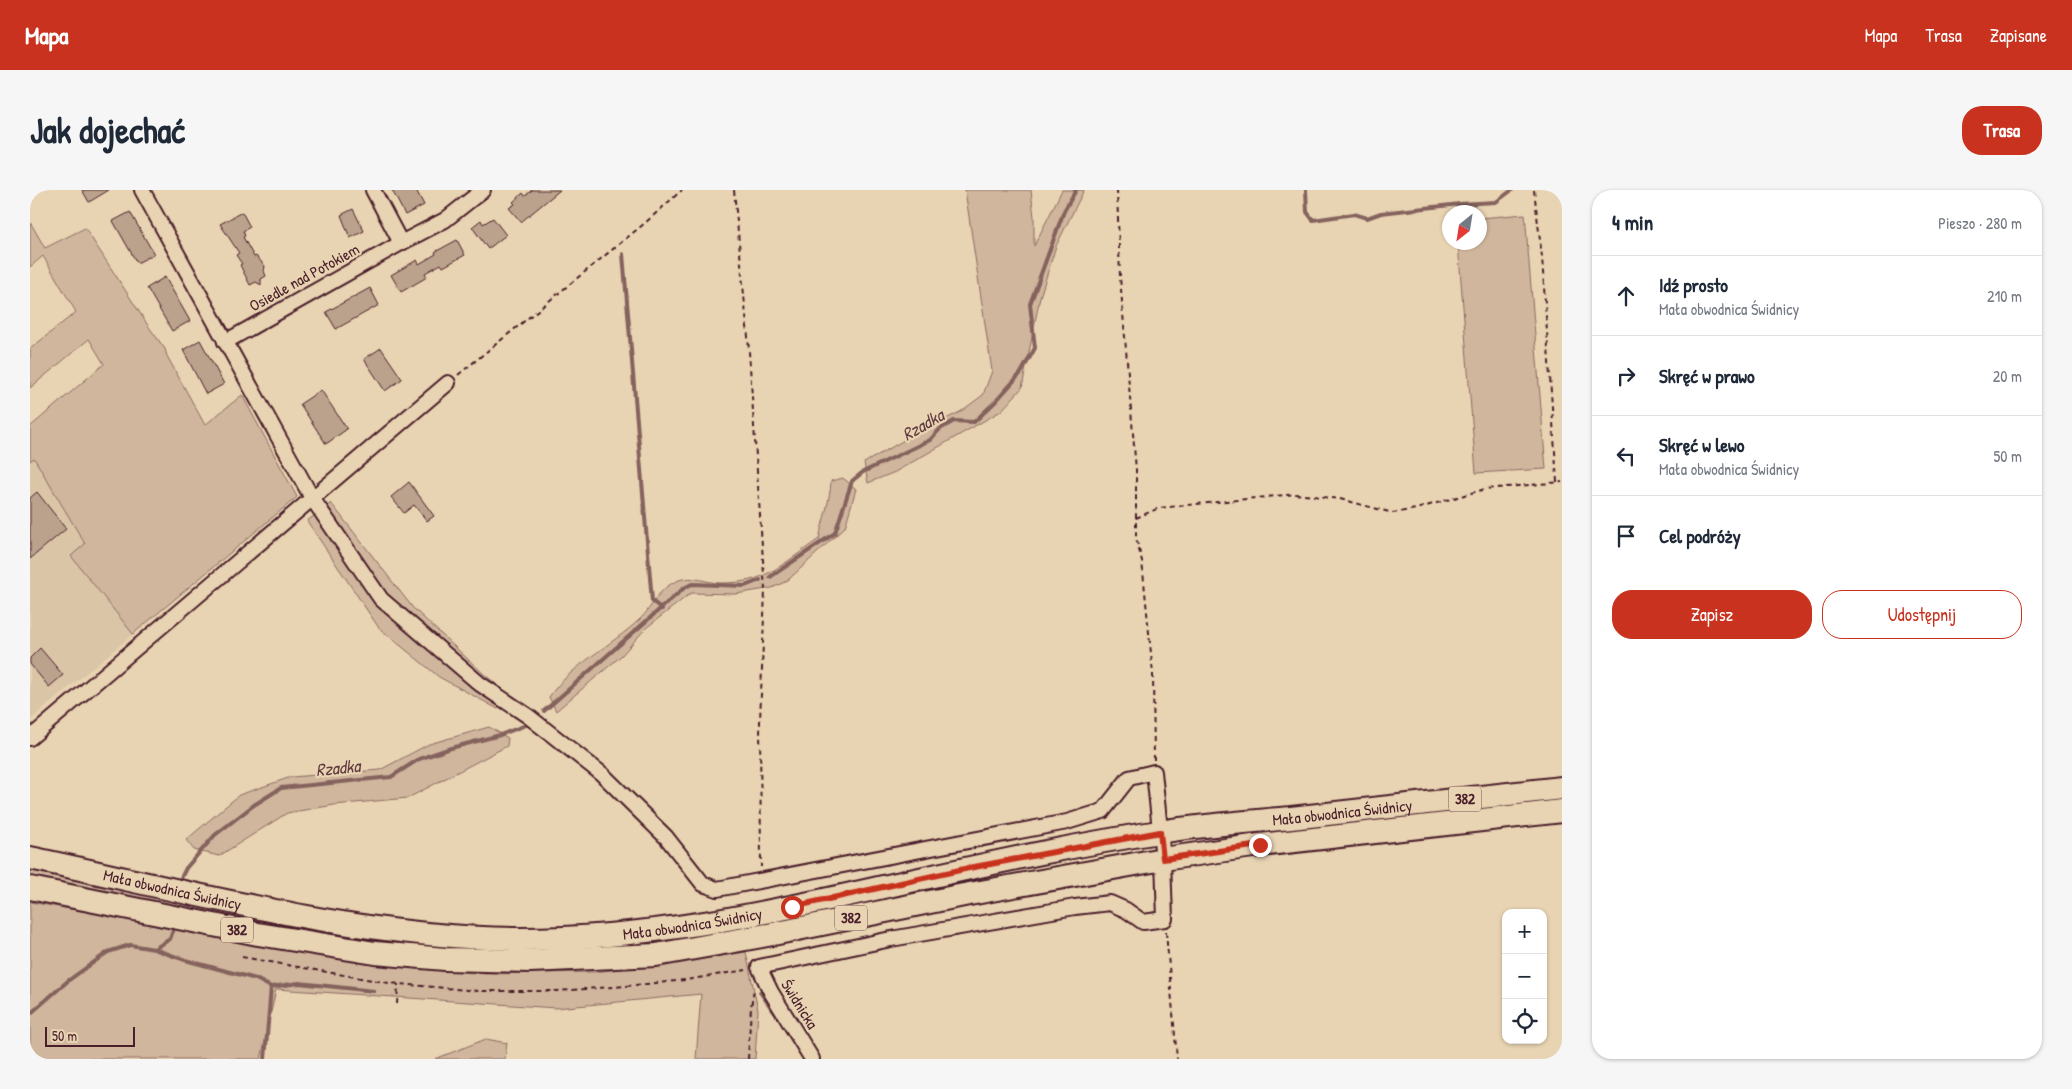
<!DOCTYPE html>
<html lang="pl">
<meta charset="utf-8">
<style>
body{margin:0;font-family:"Patrick Hand",sans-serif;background:#f6f6f7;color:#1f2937}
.controls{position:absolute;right:15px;bottom:15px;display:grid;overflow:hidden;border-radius:10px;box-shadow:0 1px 4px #0004}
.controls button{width:45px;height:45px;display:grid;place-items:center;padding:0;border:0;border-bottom:1px solid #e0e1e3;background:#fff;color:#1f2937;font:25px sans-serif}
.compass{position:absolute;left:1412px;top:15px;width:45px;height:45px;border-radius:50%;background:#fff;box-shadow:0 1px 4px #0004;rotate:210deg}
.scale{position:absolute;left:15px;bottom:12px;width:90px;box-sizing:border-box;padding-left:5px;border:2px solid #4a1f2b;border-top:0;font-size:14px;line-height:18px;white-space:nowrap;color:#4a1f2b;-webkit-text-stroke:4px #e8d4b2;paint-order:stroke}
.stop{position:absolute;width:15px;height:15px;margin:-11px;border:4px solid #c8321e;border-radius:50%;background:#fff}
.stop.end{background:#c8321e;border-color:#fff;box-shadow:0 1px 5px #0008}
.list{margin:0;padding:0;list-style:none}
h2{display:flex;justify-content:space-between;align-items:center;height:65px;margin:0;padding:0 20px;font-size:21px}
h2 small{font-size:16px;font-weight:400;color:#747a83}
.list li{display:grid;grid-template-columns:32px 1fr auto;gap:15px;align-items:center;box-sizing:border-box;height:80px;padding:0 20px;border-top:1px solid #e0e1e3}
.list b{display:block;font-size:19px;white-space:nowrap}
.list p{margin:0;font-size:16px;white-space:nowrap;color:#747a83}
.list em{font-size:16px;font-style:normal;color:#747a83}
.actions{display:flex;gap:10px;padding:15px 20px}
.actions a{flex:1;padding:11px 0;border:1px solid #c8321e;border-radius:20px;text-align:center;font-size:18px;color:#c8321e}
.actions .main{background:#c8321e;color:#fff}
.icon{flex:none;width:28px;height:28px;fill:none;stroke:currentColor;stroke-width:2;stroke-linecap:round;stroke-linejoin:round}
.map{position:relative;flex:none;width:1532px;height:869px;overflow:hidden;border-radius:20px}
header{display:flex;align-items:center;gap:30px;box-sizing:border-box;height:70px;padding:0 25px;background:#c8321e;color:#fff}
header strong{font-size:24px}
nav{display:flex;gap:28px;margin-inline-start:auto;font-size:18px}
.intro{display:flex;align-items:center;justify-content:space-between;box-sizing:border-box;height:120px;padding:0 30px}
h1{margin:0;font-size:35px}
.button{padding:12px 22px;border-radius:20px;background:#c8321e;color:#fff;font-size:18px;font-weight:700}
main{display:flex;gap:30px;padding:0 30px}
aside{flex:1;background:#fff;border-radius:20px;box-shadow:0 1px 4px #0004}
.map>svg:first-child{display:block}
</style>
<header>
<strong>Mapa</strong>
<nav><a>Mapa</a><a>Trasa</a><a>Zapisane</a></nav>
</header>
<div class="intro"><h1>Jak dojechać</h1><a class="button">Trasa</a></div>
<main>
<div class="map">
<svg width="1532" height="869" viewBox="0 0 1532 869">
<rect width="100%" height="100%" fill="#e8d4b2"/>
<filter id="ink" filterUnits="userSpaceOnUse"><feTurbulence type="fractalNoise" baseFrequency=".02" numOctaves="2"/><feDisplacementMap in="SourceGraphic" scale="10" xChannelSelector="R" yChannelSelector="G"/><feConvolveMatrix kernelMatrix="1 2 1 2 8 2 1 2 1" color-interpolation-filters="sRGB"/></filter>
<g filter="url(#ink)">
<path fill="#dac5a7" d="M4,267L55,355L41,366L103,444L0,530V271Z"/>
<g fill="#cfb69c" stroke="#8c6a64">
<path d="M935,0H1001L1004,27V56L1032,0H1054L1026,56L1010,107L992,198L971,221L865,282L838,293L834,273L883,245L930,222L953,205L962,181Z"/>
<path d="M1495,24L1516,279L1446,283L1428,53L1450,52V28Z"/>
<path d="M0,32L15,58L55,38L119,137L135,159L137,166L175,235L212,205L267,307L103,444L41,366L55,354L4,268L0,271V237L74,174L59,149L0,198V159L46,122L13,66L0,77Z"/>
<path d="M813,288L826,299L815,337L757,391L742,398L706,404L661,403L616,438L591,466L526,521L519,507C540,476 582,455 609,430C625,415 626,399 649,390C663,385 677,393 690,393C701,393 714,392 724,389C745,383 771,361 789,349C793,329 800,311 801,291Z"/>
<path d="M301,313L383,418L455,485L474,500L468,519L409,487L349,438L277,331Z"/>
<path d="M459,537L478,548L477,556L378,608L304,615L257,623L189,666L164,660L156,650L209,605L261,587L350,580L399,554Z"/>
<path d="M0,677L470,756L974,679L975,683L865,708L646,753L488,764L286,747L0,691Z"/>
<path d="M0,712L369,777L457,784L564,782L653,772L716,762L728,820L725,869H666L671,804L526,818L246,799L231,869H0Z"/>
<path d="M456,849L477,853L475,869H405Z"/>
</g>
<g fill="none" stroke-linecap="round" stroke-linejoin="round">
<g stroke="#85625d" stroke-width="4">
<path d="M1276,0L1277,22L1283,30L1324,24L1337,28L1351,23L1430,14L1466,12L1482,0"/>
<path d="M593,64L622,411L632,419"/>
<path d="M740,387L805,343L822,291L833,282L900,250L910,239L924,231L944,232L966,211L991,183L1005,158L1000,114L1034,21L1046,0"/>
<path d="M514,521L654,398L662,394L715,396L730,390"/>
<path d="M150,690L156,678L185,645L224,615L251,598L361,587L389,569L421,558L470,545L496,535"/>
<path d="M124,759L140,749L145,735"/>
<path d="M730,802L748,827"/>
<path d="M0,824L39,790L78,762L100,755L124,759L155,770L226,789L241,797L269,793L344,801"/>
<path d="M235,869L241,797"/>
</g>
</g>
<g fill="#bba28d" stroke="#4a1f2b">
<path d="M52,0H79L59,12Z"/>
<path d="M362,0H386L394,15L375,25Z"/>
<path d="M502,0H530L491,32L479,18L485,14L483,12L493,3L495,6Z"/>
<path d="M323,19L334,41L320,48L311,25Z"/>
<path d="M100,22L124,64L107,73L83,31Z"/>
<path d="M212,22L220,37L213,41L215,46L213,47L224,67L226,66L235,76L234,81L236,86L231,89V95L226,92L220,95L210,75L212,74L206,65L209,63L190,34Z"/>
<path d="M463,28L476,45L458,59L442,37L451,30L453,34Z"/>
<path d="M427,50L435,65L413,77L411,74L395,83L397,87L371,102L361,85L387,70L389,74L406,64L405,62Z"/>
<path d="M135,87L160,131L142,141L117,98Z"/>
<path d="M340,98L349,115L306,139L296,122Z"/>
<path d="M170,150L194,194L176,204L153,160Z"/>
<path d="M351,158L372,189L355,201L334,169Z"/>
<path d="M291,200L317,239L296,254L270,214Z"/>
<path d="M379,292L404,326L397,331L384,315L374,323L361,307Z"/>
<path d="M7,302L36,339L0,369V308Z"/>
<path d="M10,458L33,485L19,497L0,474V468Z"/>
</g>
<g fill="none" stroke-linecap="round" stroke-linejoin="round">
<defs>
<g id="street">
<path d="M112,0L282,308L351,409L450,494L498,526L572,584L636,647L673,694L687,699L1037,632L1073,621L1099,588L1124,582L1133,669L1135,729L1113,732L1096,720L1080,713L1045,717L861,749L729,777L741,802L782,869"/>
<path d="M343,0L371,53L415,30L453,0"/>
<path d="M195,152L371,53"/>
<path d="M0,548L418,193"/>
</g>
<g id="primary">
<path id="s1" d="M0,668C161,702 326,748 491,749C614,749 734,724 853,697C945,677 1036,656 1129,642C1172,635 1217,632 1261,628C1351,618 1442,608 1532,598"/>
<path d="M0,698L228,744L345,763L415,769L500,771L626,765L743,744L934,705L1133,669L1230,655L1532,621"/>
</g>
</defs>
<use href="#street" stroke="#4a1f2b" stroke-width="18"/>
<use href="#primary" stroke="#4a1f2b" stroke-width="26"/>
<g stroke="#4a1f2b" stroke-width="2" stroke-dasharray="5 4" stroke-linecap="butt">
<path d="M704,0L718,147L735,400L730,531L731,677"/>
<path d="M1087,0L1090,87L1106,280V348L1112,371L1123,484L1124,571"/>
<path d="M1504,0L1512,67L1527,292"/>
<path d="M428,185L615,33L652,0"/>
<path d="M1106,328L1129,318L1265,304L1310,309L1363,323L1386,319L1455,299L1532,292"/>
<path d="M1136,742L1147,869"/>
<path d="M212,767L359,793L448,801H527L596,796L656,790L716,780"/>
<path d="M367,814L368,794"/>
<path d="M718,869L721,817L724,799"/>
</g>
<use href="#street" stroke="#e8d4b2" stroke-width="14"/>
<use href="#primary" stroke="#e8d4b2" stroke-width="22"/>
</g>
</g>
<g fill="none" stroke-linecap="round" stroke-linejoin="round" filter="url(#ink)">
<path stroke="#c8321e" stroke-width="6" d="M762,717L939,678L1130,642L1133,669L1230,655"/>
</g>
<g text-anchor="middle" stroke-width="4.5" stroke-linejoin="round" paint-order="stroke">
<g fill="#e8d4b2" stroke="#795554" stroke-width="1">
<rect x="1419" y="596.5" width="32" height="25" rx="4"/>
<rect x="805" y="715.5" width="32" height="25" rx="4"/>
<rect x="191" y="727.5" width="32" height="25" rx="4"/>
</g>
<g font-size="15" font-weight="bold" fill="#4a1f2b">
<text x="1435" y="614">382</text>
<text x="821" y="733">382</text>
<text x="207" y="745">382</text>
</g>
<g font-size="16" fill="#4a1f2b" stroke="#e8d4b2">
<text transform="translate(274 87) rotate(-29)" y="6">Osiedle nad Potokiem</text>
<text dy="6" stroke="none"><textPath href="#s1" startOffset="1331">Mała obwodnica Świdnicy</textPath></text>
<text dy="6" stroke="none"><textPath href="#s1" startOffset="146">Mała obwodnica Świdnicy</textPath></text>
<text dy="6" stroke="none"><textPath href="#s1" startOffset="671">Mała obwodnica Świdnicy</textPath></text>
<text transform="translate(770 814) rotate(58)" y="6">Świdnicka</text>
</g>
<g font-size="18" font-style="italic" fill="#623b40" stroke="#e8d4b2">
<text transform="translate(893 235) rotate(-30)" y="6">Rzadka</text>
<text transform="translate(308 578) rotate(-6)" y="6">Rzadka</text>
</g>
</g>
</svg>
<div class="controls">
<button>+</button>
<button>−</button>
<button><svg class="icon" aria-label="locate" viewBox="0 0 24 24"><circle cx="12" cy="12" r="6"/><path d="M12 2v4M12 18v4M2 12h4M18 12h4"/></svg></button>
</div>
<svg class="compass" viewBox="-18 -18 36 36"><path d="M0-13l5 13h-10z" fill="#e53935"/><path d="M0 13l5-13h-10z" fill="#747a83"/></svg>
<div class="scale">50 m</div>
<div class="stop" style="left:762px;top:717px"></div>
<div class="stop end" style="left:1230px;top:655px"></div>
</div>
<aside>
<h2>4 min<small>Pieszo · 280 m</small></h2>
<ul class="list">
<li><svg class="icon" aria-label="ahead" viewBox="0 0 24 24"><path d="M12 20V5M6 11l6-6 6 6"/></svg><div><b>Idź prosto</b><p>Mała obwodnica Świdnicy</p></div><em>210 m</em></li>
<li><svg class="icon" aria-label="right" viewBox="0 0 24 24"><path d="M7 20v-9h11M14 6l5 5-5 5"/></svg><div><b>Skręć w prawo</b></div><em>20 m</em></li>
<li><svg class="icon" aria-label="left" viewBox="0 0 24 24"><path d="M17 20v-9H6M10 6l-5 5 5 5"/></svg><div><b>Skręć w lewo</b><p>Mała obwodnica Świdnicy</p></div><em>50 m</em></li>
<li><svg class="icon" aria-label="arrive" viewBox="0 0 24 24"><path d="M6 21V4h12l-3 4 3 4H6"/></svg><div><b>Cel podróży</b></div></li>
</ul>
<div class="actions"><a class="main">Zapisz</a><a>Udostępnij</a></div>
</aside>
</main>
